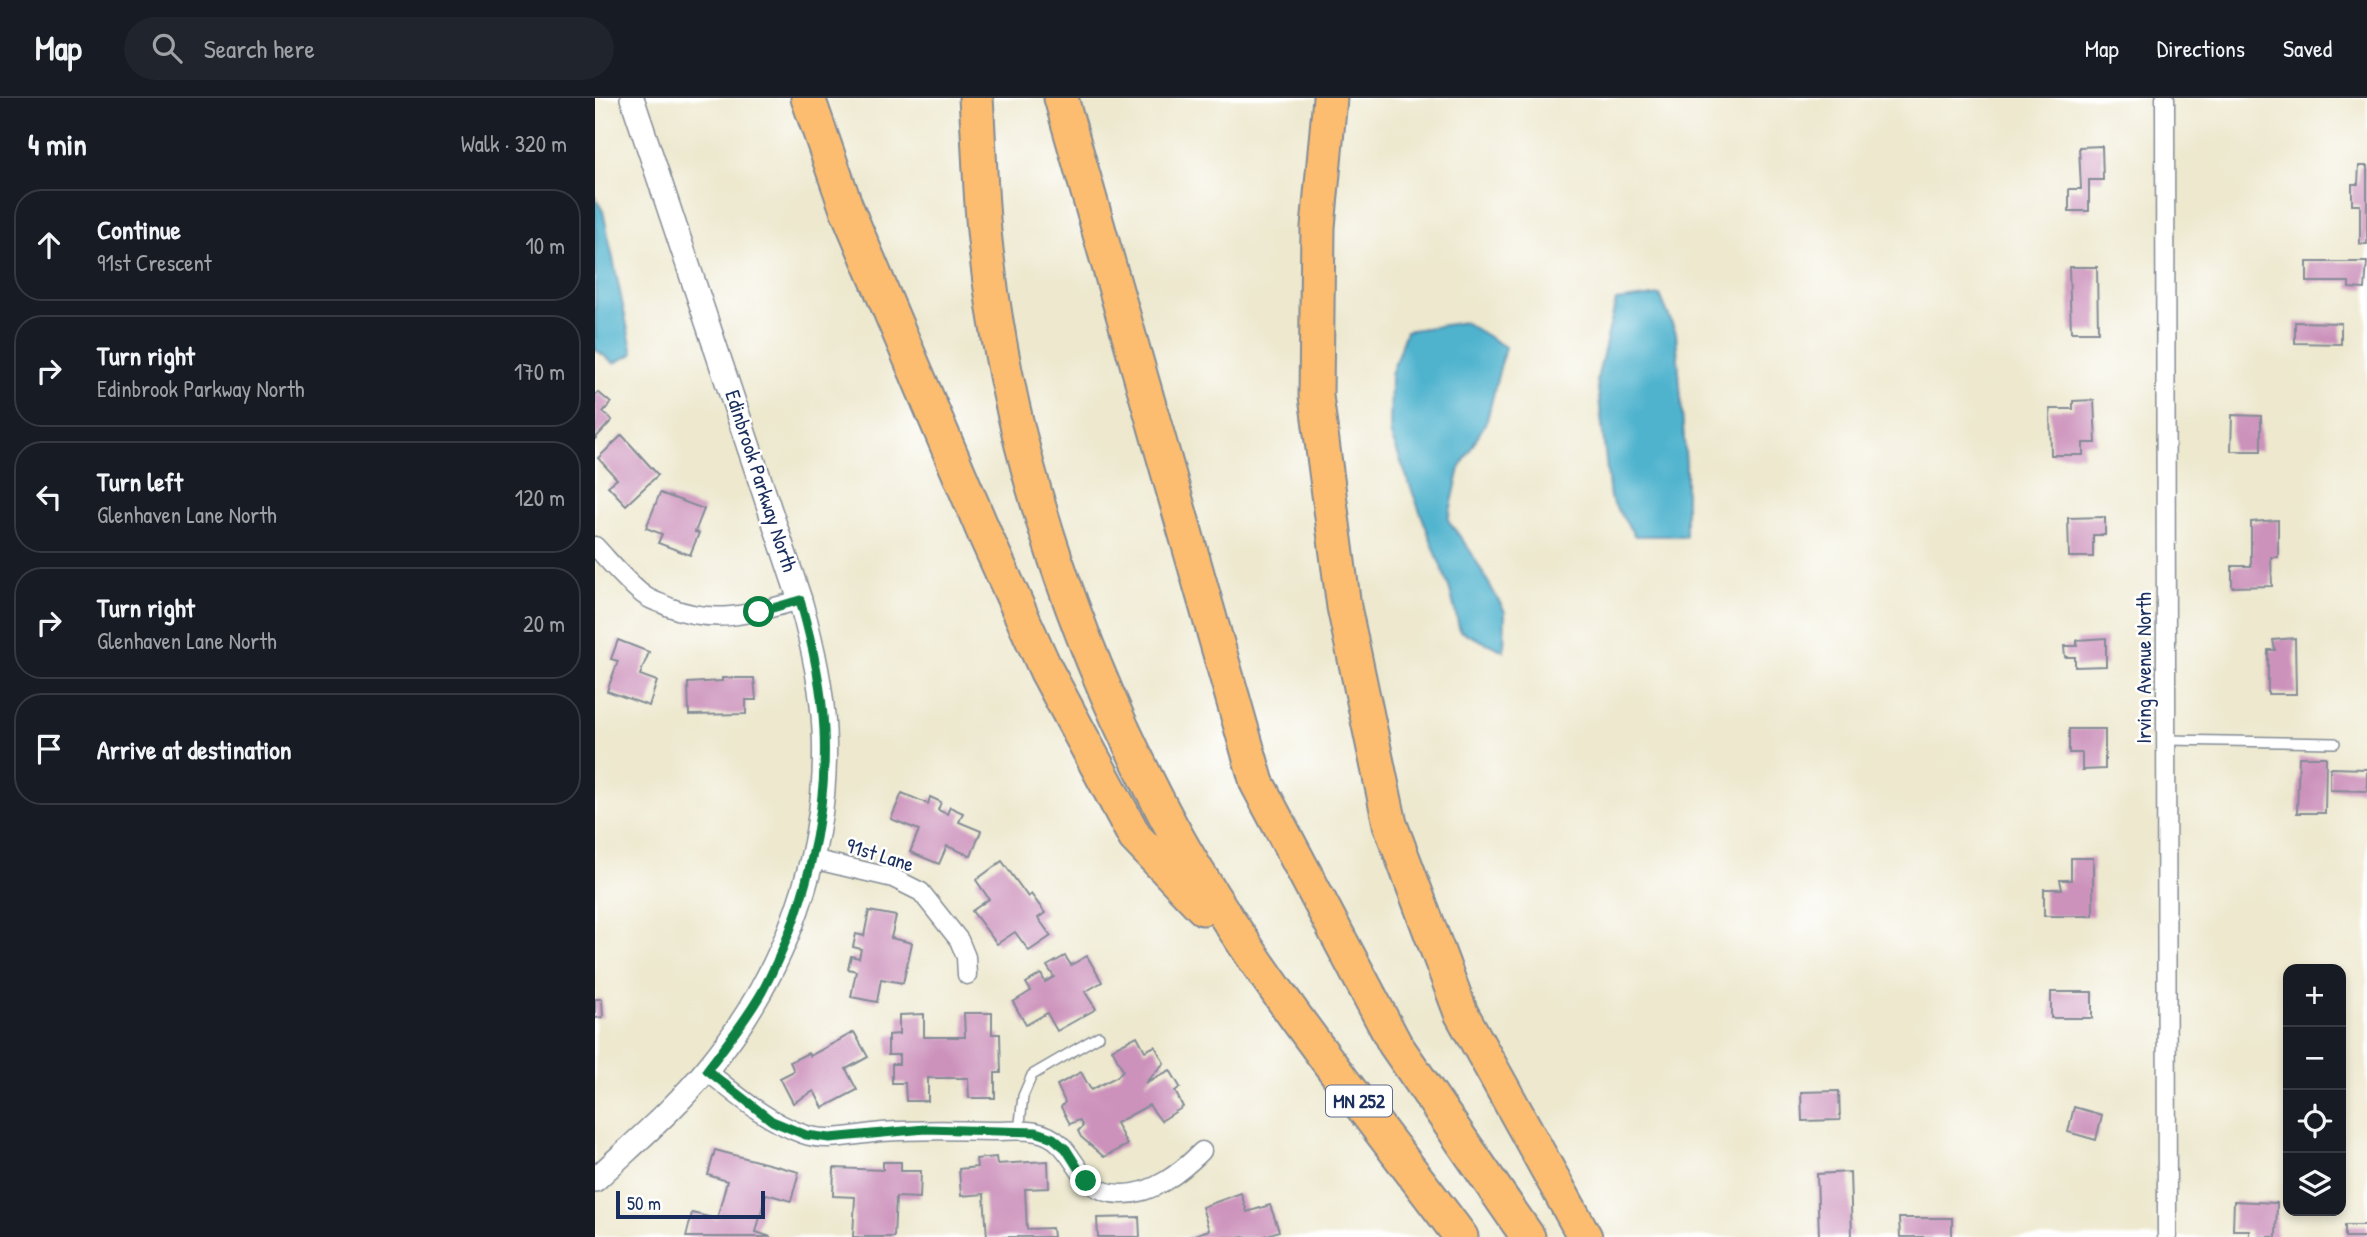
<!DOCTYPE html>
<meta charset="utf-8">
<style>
body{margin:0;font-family:"Patrick Hand",sans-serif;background:#20242c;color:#f1f3f6}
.controls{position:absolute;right:21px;bottom:21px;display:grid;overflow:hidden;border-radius:14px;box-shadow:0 4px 10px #0003}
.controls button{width:63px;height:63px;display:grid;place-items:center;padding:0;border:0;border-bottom:2px solid #363941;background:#171b24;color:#f1f3f6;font:35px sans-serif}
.scale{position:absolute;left:21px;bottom:18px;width:149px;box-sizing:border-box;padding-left:7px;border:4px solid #1b2f5e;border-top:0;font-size:19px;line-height:24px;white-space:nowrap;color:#1b2f5e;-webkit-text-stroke:5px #fff;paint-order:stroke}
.stop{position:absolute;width:21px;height:21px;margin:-16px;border:5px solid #0b8043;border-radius:50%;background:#fff}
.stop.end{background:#0b8043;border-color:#fff;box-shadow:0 2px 7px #0008}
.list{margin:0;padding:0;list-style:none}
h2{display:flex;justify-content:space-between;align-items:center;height:91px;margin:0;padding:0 28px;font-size:30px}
h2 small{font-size:23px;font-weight:400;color:#9ea1a6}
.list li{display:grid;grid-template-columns:46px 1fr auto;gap:21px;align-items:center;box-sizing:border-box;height:112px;margin:0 14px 14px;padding:0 14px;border:2px solid #363941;border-radius:28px}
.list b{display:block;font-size:26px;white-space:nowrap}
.list p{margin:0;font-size:23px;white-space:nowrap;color:#9ea1a6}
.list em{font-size:23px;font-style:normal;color:#9ea1a6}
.icon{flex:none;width:38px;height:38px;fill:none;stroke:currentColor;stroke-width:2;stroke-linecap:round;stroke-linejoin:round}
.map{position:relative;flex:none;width:1772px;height:1139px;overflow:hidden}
header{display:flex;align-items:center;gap:42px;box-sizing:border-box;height:98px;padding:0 35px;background:#171b24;border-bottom:2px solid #363941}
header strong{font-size:33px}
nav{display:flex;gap:38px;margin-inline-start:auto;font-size:24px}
.search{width:490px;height:63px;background:#20242c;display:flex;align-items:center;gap:18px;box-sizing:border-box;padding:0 24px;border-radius:38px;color:#9ea1a6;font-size:26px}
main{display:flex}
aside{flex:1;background:#171b24}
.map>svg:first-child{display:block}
</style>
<header>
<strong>Map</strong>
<div class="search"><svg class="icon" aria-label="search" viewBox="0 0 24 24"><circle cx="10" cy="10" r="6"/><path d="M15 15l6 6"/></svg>Search here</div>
<nav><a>Map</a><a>Directions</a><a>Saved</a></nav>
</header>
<main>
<aside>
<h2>4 min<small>Walk · 320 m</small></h2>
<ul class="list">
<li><svg class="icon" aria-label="ahead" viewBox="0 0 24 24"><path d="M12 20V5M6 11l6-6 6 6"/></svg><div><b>Continue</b><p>91st Crescent</p></div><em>10 m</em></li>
<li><svg class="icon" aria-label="right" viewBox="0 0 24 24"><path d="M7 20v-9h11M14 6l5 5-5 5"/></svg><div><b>Turn right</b><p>Edinbrook Parkway North</p></div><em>170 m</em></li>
<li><svg class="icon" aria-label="left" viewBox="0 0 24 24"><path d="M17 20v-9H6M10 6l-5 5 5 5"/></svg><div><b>Turn left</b><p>Glenhaven Lane North</p></div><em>120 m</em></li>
<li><svg class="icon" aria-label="right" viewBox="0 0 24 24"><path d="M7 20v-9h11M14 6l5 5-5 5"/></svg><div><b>Turn right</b><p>Glenhaven Lane North</p></div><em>20 m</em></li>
<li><svg class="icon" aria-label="arrive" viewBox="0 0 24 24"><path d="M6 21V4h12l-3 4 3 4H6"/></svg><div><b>Arrive at destination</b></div></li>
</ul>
</aside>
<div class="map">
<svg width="1772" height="1139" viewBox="0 0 1772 1139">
<rect width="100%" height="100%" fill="#fff"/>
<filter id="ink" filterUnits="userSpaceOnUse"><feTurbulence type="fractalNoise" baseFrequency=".0143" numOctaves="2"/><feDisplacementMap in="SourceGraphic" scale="14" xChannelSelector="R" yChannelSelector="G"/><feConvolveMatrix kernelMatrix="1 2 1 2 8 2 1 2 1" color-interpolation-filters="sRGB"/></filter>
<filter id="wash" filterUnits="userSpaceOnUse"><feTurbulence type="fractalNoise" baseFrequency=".00686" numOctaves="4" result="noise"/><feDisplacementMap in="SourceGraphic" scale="28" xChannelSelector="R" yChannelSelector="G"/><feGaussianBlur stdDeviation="1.57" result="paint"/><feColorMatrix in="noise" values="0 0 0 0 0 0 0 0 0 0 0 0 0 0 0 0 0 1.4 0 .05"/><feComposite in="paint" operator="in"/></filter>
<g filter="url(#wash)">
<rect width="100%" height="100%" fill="#ede8ce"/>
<g fill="#50b3ce" stroke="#367196" stroke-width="2">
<path d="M0,99L8,113L38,256L19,265L0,251Z"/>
<path d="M1065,197L1081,235L1091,367V438H1040L1015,400L1002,281L1021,203Z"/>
<path d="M869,224L910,249L892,322L865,370L853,422L876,454L910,514L909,553L865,533L855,492L795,335L796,277L811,233Z"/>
</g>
<g id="blocks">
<g fill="#cc92bb">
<path d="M1507,48L1508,82H1494V113H1474V91H1486L1484,49Z"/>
<path d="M1764,68H1772V146H1765V107H1757V86H1763Z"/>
<path d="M1712,164H1772L1770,191L1754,190V184H1712Z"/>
<path d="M1474,169H1502L1503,234H1476Z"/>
<path d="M1700,224L1746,225V246L1700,245Z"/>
<path d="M3,294L16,305L8,314L17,322L0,341V297Z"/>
<path d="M1499,302L1501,345H1488V357H1456L1455,311H1478V303Z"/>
<path d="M1637,317L1666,318V353H1636Z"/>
<path d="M27,337L63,377L31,407L13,388L22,381L3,360Z"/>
<path d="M65,395L109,411L100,434L104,435L95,457L63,445L67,436L51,430Z"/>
<path d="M1510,419V437H1498V459H1474L1473,420Z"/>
<path d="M1683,422V459H1676L1677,488L1637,489V468H1656V424Z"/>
<path d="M1511,540V568L1480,569V559H1470L1469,548H1482V542Z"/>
<path d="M1700,540L1701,596H1673V552H1680L1678,542Z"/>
<path d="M23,542L54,554L45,577L62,583L54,608L12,593L23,563L16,561Z"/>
<path d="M127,580H159L161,602H151V616L94,617L93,585L127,583Z"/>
<path d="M1474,631H1510V671L1487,672V655H1474Z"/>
<path d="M1704,659H1731L1730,715H1702Z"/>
<path d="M1735,670L1772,671V693L1735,692Z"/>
<path d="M307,695L333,706L335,699L346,704L343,712L352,716L355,709L368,715L364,724L386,733L376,758L352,748L344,766L315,754L324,732L296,721Z"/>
<path d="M1476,760H1498V818H1449V791H1467L1465,782H1476Z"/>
<path d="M407,763L433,799L436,796L450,815L443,820L456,838L434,853L420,834L402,846L377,813L394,801L381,782Z"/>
<path d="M274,813L301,818L296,840L317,845L308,885L286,881L282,904L256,899L261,873L253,871L256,858L264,860L266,851L258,849L261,836L269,838Z"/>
<path d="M470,858L476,867L492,858L507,884L490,894L501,911L462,933L452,915L431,927L418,904L436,893L431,885L446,876L450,884L459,879L452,868Z"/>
<rect x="1456" y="894" width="41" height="26"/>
<path d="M0,901H7L8,919L0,920Z"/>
<path d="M369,915H397V936H405L406,975H400V1000H374L373,980H333V1003H311L310,985H297V966H304V957H293V937L304,936V917L329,916V939H370Z"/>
<path d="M259,934L273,959L251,971L262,992L228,1010L219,993L198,1005L185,980L199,973L195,964L213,955L215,958Z"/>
<path d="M542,938L550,953L560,948L569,965L550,985L575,972L585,989L580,993L588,1009L566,1023L554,1007L521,1025L532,1047L509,1059L486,1039L483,1033L488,1028L484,1022L475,1026L466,1009L470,1004L462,987L486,974L496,992L523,978L528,972L517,951Z"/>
<path d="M1244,993L1245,1022L1207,1023L1206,994Z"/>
<path d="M1479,1009L1507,1017L1501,1042L1473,1034Z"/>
<path d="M120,1052L204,1074L196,1103L171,1096L161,1134L176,1139H91L97,1115L122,1121L132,1083L113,1077Z"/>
<path d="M401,1059L402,1066L453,1063L454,1090L430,1091L432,1131L457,1130L458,1139H392L389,1096L366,1098L364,1071L382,1069L381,1061Z"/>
<path d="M288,1064H306V1073H326L325,1100L301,1099L299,1139H258L260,1099L238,1098L239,1070L288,1072Z"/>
<path d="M1255,1074L1257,1139H1224L1222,1076Z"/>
<path d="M646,1095L652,1114L675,1107L684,1133L667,1139H593L614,1132L607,1109Z"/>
<path d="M1639,1103L1682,1105L1681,1139H1654V1132H1638Z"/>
<path d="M544,1119L545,1139H503L502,1120Z"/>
<path d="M1304,1120H1357V1139H1305Z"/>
<rect x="1750" y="1127" width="22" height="12"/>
</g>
</g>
</g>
<g filter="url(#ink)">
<use href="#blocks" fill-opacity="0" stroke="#848c96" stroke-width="2"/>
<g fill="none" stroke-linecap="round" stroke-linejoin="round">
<defs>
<g id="service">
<path d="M1572,642L1740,645"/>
<path d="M424,1034L428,998L437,977L504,938"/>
</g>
<g id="minor">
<path d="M1570,0L1572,1139"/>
<path d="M0,448C16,465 31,484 50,498C57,503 66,505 74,509C121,528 159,515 205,502"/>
<path d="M217,761L298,780L326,794L364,842L371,859L372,877"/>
<path d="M112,973C142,997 171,1023 208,1036C233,1045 262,1036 287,1034C325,1031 361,1032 398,1033C412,1033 428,1031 441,1034C485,1042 476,1095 526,1096C558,1097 586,1074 607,1053"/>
</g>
<path id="tertiary" d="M0,1082C38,1046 80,1011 113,970C190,876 235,754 229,632C227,587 217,544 205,502L37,0"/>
<g id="motorway">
<path d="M213,0L251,109L390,437L451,572L540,739L608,810"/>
<path d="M381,0C384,44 385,89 389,133C406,302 454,467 523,621C547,673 572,725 602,773C681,901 776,1019 866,1139"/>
<path d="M466,0L662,685L800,946L933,1139"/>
<path d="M735,0L723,129L721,298L749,509L795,726L866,915L990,1139"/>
</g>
</defs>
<use href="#service" stroke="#848c96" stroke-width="12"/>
<use href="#minor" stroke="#848c96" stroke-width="21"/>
<use href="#tertiary" stroke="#848c96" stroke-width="26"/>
<use href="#motorway" stroke="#848c96" stroke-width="37"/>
<use href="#service" stroke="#fff" stroke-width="9"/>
<use href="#minor" stroke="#fff" stroke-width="18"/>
<use href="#tertiary" stroke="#fff" stroke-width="23"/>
<use href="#motorway" stroke="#fcbd6f" stroke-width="33"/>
</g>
</g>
<g fill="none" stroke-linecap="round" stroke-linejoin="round" filter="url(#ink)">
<path stroke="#0b8043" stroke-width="9" d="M164,514L205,502C217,544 227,588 229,632C233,722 209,815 167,894C151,922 131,947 112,972L177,1023L211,1037L235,1040L330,1031L441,1034L458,1040L471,1051L491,1083"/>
</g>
<g text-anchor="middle" stroke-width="5" stroke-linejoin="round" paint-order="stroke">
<rect fill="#fff" stroke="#5f6d8e" stroke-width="2" x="731" y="987.5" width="66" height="31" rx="5"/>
<g font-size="19" font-weight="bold" fill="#1b2f5e">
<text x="764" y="1010">MN 252</text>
</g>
<g font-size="21" fill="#1b2f5e" stroke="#fff">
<text transform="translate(166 383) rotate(72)" y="7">Edinbrook Parkway North</text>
<text transform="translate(1549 570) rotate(-90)" y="7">Irving Avenue North</text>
<text transform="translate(285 757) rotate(17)" y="7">91st Lane</text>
</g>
</g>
</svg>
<div class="controls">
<button>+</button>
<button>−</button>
<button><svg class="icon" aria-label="locate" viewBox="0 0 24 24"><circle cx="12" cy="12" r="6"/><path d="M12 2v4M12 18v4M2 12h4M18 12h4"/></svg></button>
<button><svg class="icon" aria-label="layers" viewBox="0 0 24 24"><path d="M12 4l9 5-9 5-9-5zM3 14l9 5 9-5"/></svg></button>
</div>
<div class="scale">50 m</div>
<div class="stop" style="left:164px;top:514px"></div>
<div class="stop end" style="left:491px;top:1083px"></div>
</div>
</main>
